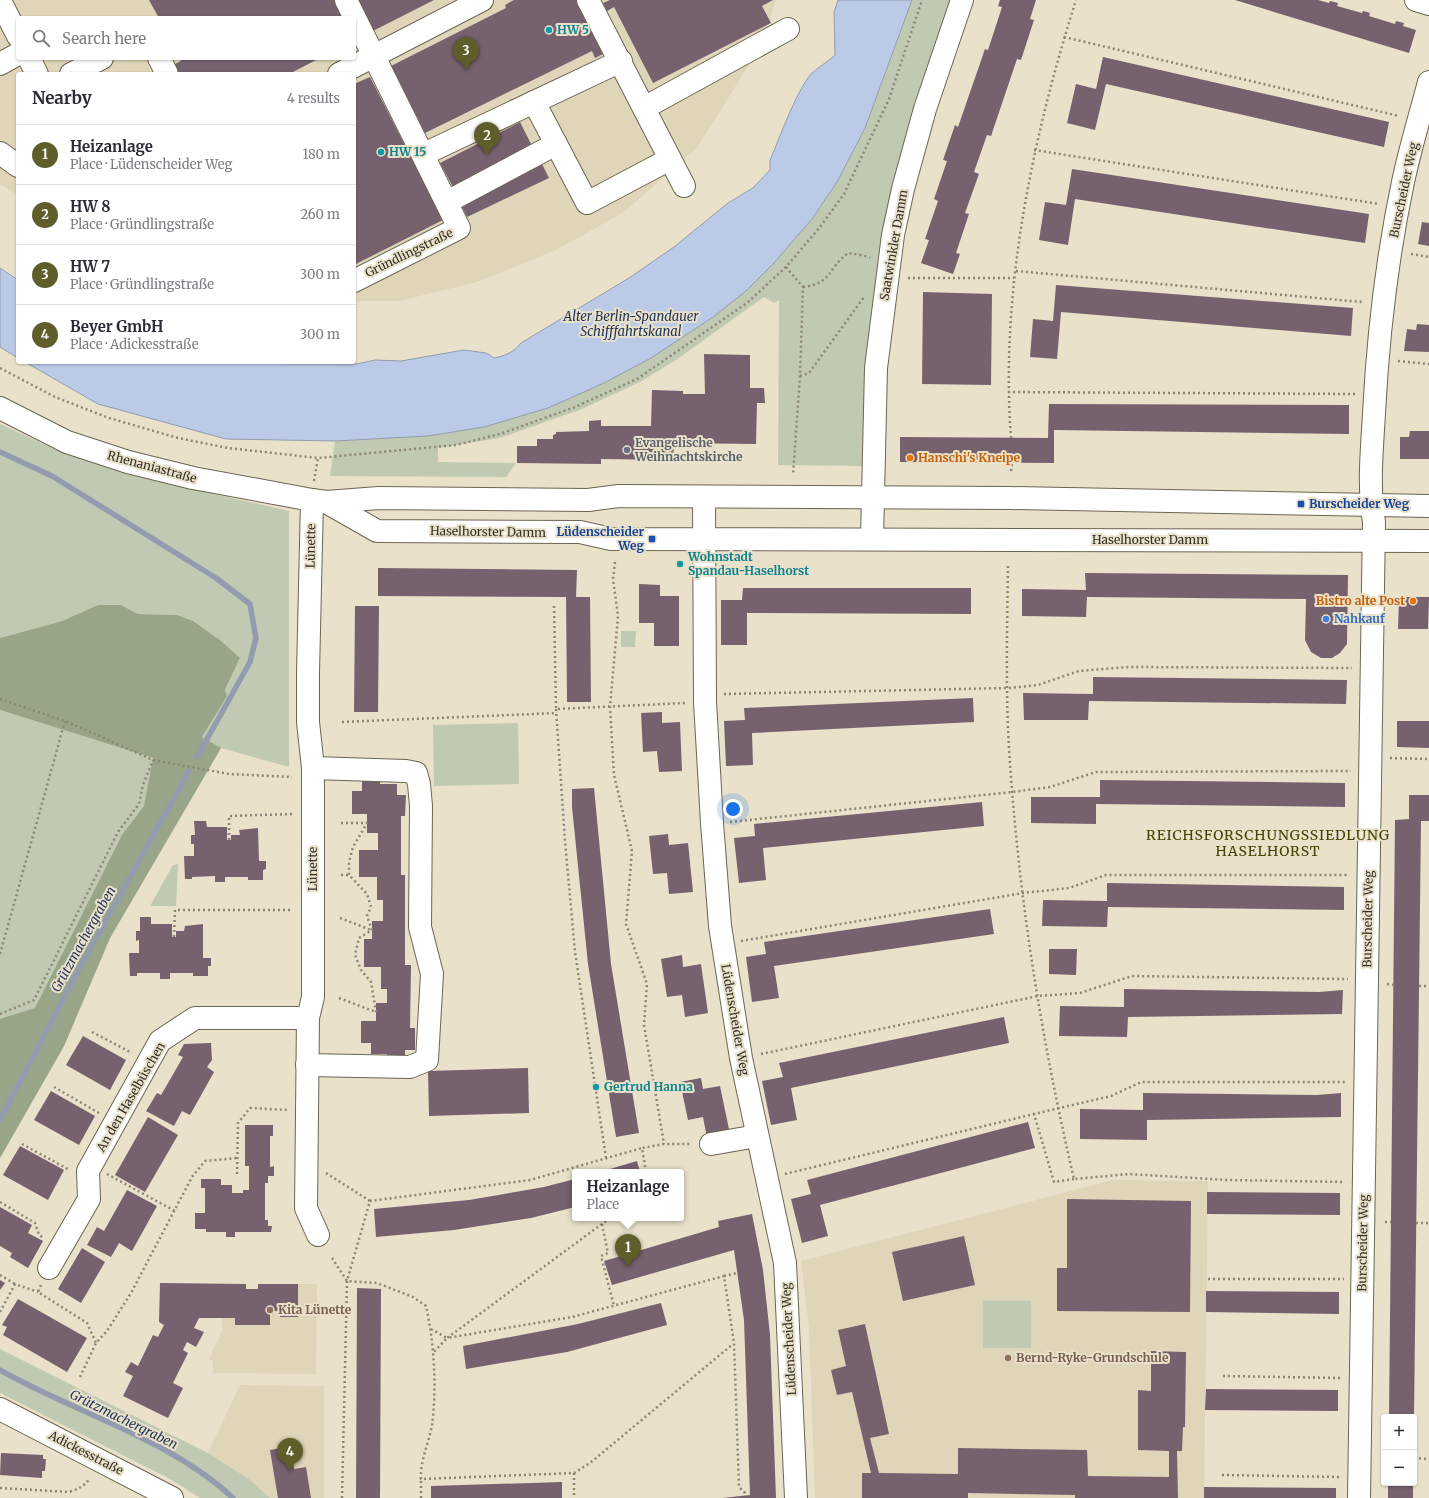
<!DOCTYPE html>
<meta charset="utf-8">
<style>
body{margin:0;font-family:Merriweather,serif;background:#f2f2f3;color:#2b2b33}
.controls{position:absolute;right:12px;bottom:12px;display:grid;overflow:hidden;border-radius:4px;box-shadow:0 1px 3px #0004}
.controls button{width:36px;height:36px;display:grid;place-items:center;padding:0;border:0;border-bottom:1px solid #e1e1e2;background:#fff;color:#2b2b33;font:20px sans-serif}
.you{position:absolute;left:733px;top:809px;width:14px;height:14px;margin:-10px;border:3px solid #fff;border-radius:50%;background:#1a73e8;box-shadow:0 0 0 6px #1a73e833}
.badge{display:grid;place-items:center;width:26px;height:26px;border-radius:50%;background:#5f5e2b;color:#fff;font-size:13px;font-weight:700}
.pin{position:absolute;translate:-50% -33px;filter:drop-shadow(0 1px 2px #0008)}
.pin::after{content:'';position:absolute;top:21px;width:14px;height:12px;background:inherit;clip-path:polygon(0 0,100% 0,50% 100%)}
.popup{position:absolute;left:572px;top:1169px;width:112px;height:52px;box-sizing:border-box;display:grid;place-content:center;border-radius:4px;background:#fff;filter:drop-shadow(0 1px 3px #0005);font-size:13px;white-space:nowrap;color:#7c7c81}
.popup b{font-size:15px;color:#2b2b33}
.popup::after{content:'';position:absolute;left:50%;top:100%;margin-left:-8px;border:8px solid transparent;border-top-color:#fff}
.list{margin:0;padding:0;list-style:none}
h2{display:flex;justify-content:space-between;align-items:center;height:52px;margin:0;padding:0 16px;font-size:17px}
h2 small{font-size:13px;font-weight:400;color:#7c7c81}
.list li{display:grid;grid-template-columns:26px 1fr auto;gap:12px;align-items:center;box-sizing:border-box;height:60px;padding:0 16px;border-top:1px solid #e1e1e2}
.list b{display:block;font-size:15px;white-space:nowrap}
.list p{margin:0;font-size:13px;white-space:nowrap;color:#7c7c81}
.list em{font-size:13px;font-style:normal;color:#7c7c81}
.icon{flex:none;width:22px;height:22px;fill:none;stroke:currentColor;stroke-width:2;stroke-linecap:round;stroke-linejoin:round}
.map{position:relative;flex:none;width:1429px;height:1498px;overflow:hidden}
.search{position:absolute;background:#fff;box-shadow:0 1px 3px #0004;left:16px;top:16px;width:340px;height:44px;display:flex;align-items:center;gap:10px;box-sizing:border-box;padding:0 14px;border-radius:4px;color:#7c7c81;font-size:15px}
.panel{position:absolute;background:#fff;box-shadow:0 1px 3px #0004;left:16px;top:72px;width:340px;height:292px;border-radius:4px}
.map>svg:first-child{display:block}
</style>
<div class="map">
<svg width="1429" height="1498" viewBox="0 0 1429 1498">
<rect width="100%" height="100%" fill="#e9e1ca"/>
<g fill="#dfd5b8" fill-rule="evenodd">
<path d="M0,0H776L762,44L697,148L624,212L556,250L477,282L399,301H354V74H18V195L0,184ZM18,18H354V58H18Z"/>
<path d="M1113,1180L1208,1181L1204,1498H815L809,1327L801,1261Z"/>
<path d="M223,1284L246,1289H257L258,1284H317L316,1374L213,1373V1361L209,1359L222,1331Z"/>
<path d="M240,1385L324,1386V1498H270L249,1479L208,1453Z"/>
</g>
<g fill="#c0cab2">
<path d="M912,0H953L917,107L866,466L778,465L779,300L774,303L764,297L676,360L640,382L582,409L500,438L438,448V462L516,463L506,477L330,476L335,441L428,436L651,358L713,317L746,291L774,263L812,219L837,182L865,128Z"/>
<path d="M0,424L54,449L130,475L289,511V767L221,748L110,938L64,1046L0,1158V710L153,758L220,748L202,737L226,696L225,691L240,658L177,615L138,614L121,605H98L62,621L0,638Z"/>
<path d="M621,631H636L635,647H621Z"/>
<path d="M518,723L519,784L434,786L433,725Z"/>
<path d="M178,864L176,906H150L173,865Z"/>
<rect x="983" y="1301" width="48" height="47"/>
<path d="M0,1349L208,1453L249,1479L270,1498H200L170,1479L0,1393Z"/>
</g>
<path fill="#98a588" d="M98,605H121L138,614L177,615L193,621L221,641L240,658L225,690L227,696L202,737L221,748L110,938L64,1046L0,1158V1019L35,1008L122,835L144,806L153,758L0,710V638L62,621Z"/>
<g fill="#bacae7" stroke="#929cae">
<path d="M838,0H912L865,128L837,182L812,219L774,263L746,291L713,317L651,358L604,383L548,408L484,427L428,436L335,441L226,439L98,404L25,362L357,364L375,360L401,361L464,350L486,353L494,358C505,356 514,352 521,343L629,278L674,247L728,203L753,188L770,170V160C780,137 796,92 811,74C818,67 828,62 835,55L834,12Z"/>
<path d="M0,268L18,280V358L0,347Z"/>
</g>
<g fill="none" stroke-linecap="round" stroke-linejoin="round">
<g stroke="#929cae" stroke-width="5.5">
<path d="M0,452L52,476L216,578L250,604L256,638L250,662L197,757"/>
<path d="M0,1120L79,969L189,771"/>
<path d="M0,1370C75,1413 169,1438 233,1498"/>
</g>
</g>
<g fill="#76626f">
<path d="M149,0H338L347,18H159Z"/>
<path d="M357,0H434L373,31Z"/>
<path d="M514,0H578L605,53L595,58L592,51L425,133L391,66L506,8L505,5Z"/>
<path d="M610,0H773L762,6L771,23L653,83L614,7L607,11L603,3Z"/>
<path d="M1000,0H1036L1030,19L1034,20L1021,60L1017,59L991,136L987,135L974,172L979,174L965,213L969,214L956,253L960,254L953,274L921,263L929,240L925,239L938,201L934,199L947,161L943,160L955,125L958,127L985,49L988,50L1002,7L998,6Z"/>
<path d="M1235,0H1318L1329,3L1330,1L1338,3L1337,6L1362,13L1363,11L1367,12L1370,13L1369,16L1395,24L1396,21L1404,23L1403,26L1416,30L1409,53Z"/>
<path d="M1103,57L1389,122L1384,147L1106,84L1095,130L1067,123L1076,84L1096,89Z"/>
<path d="M179,58H320L289,74H175L171,66L181,61Z"/>
<path d="M370,77L443,220L354,265V84Z"/>
<path d="M520,122L533,148L454,189L440,163Z"/>
<path d="M542,164L549,178L467,217L460,203Z"/>
<path d="M1072,169L1369,214L1365,243L1075,199L1068,245L1039,240L1045,202L1066,205Z"/>
<path d="M1422,222L1429,223V246L1418,244Z"/>
<path d="M1056,285L1353,308L1351,336L1061,312L1057,359L1030,357L1033,319L1053,321Z"/>
<path d="M923,292L992,294L991,385L922,384Z"/>
<path d="M1417,324L1429,325V352L1404,351L1407,329L1416,330Z"/>
<path d="M704,354L750,355V388H764L765,403H757L756,444L674,443L673,460L601,459V464L517,463V446H537V439H553V435L556,434V432L589,431V421L601,420V426H651L652,390L683,391V394H705Z"/>
<path d="M1049,404L1349,405V434L1054,430V463L900,462V437L1048,438Z"/>
<path d="M1410,431H1429V459H1400V437H1409Z"/>
<path d="M378,568L577,570L576,597H590L591,702H567L566,597L378,596Z"/>
<path d="M1085,573L1348,575L1347,644L1340,653L1332,658H1321L1311,652L1305,640L1306,599L1087,597L1086,617L1022,616V589L1086,590Z"/>
<path d="M639,584L660,585V596H679V646H654V623H639Z"/>
<path d="M743,588H971V614L747,613V645H721V600H742Z"/>
<path d="M1399,597H1429L1428,629H1398Z"/>
<path d="M355,606H379L378,712H354Z"/>
<path d="M1093,677L1347,680L1346,704L1089,701L1088,720H1024L1023,693L1093,694Z"/>
<path d="M973,698L974,722L752,733L753,765L726,766L724,721L745,720L744,708Z"/>
<path d="M662,712V723L680,722L682,771L659,772L657,751L643,752L641,713Z"/>
<path d="M1397,721H1429V748L1397,747Z"/>
<path d="M1100,780L1345,783V807L1096,804V824L1031,823V797H1100Z"/>
<path d="M362,781H380V784H397V795H406L405,816H401V875H405V965H411L410,1028H415V1050H405V1060H387V1054H371V1043H361V1021H376V1003H387V989H381V967H364V939H372V921H383V900H377V877H359V850H378V833H367V814H352V791H362Z"/>
<path d="M594,788L611,964L639,1133L616,1137L588,964L572,807V789Z"/>
<path d="M1409,795H1429V821H1421L1414,1417H1389L1395,820L1409,819Z"/>
<path d="M982,802L984,826L763,848L766,880L739,883L734,838L755,836L754,824Z"/>
<path d="M194,821H206L207,827H227V840H231V835H240L239,830L258,828L259,861H266V869L263,870V880H248V877H225V882H215V876L192,877V879H185L184,856H194V844H191V835H195Z"/>
<path d="M668,834L669,845L688,843L693,892L669,894L667,873L653,874L649,836Z"/>
<path d="M1107,883L1344,887V910L1108,907L1107,927L1042,926L1043,900L1107,901Z"/>
<path d="M990,909L994,934L774,966L779,998L752,1002L746,957L766,954L764,942Z"/>
<path d="M140,917H151V924H172V937H176V931H184L185,926L203,924V958H211V966H208V976H193V973H170V979H160V973H137V976H130L129,953H139V940L136,941V931H140Z"/>
<path d="M1049,949H1077L1076,975L1049,974Z"/>
<path d="M682,955L683,967L701,964L708,1013L685,1017L682,995L667,997L661,959Z"/>
<path d="M1124,989L1319,992L1343,990L1342,1014L1128,1017L1127,1037L1059,1036L1060,1006L1124,1007Z"/>
<path d="M1004,1017L1009,1043L791,1088L797,1120L771,1125L762,1081L783,1077L779,1063Z"/>
<path d="M83,1036L126,1060L110,1090L66,1065Z"/>
<path d="M211,1043L212,1060L207,1067L214,1072L190,1115L182,1111L174,1126L146,1111L157,1093L161,1095L164,1090L183,1057L178,1055L184,1044Z"/>
<path d="M528,1068L529,1113L429,1116L428,1071Z"/>
<path d="M701,1078L703,1089L720,1086L730,1134L707,1138L703,1117L688,1120L680,1082Z"/>
<path d="M51,1091L95,1116L79,1145L34,1120Z"/>
<path d="M1143,1093L1317,1095L1341,1093V1117L1147,1120V1140L1080,1139V1109L1143,1110Z"/>
<path d="M148,1117L178,1135L145,1192L115,1175Z"/>
<path d="M1028,1122L1035,1148L820,1205L828,1236L802,1243L791,1199L811,1194L807,1180Z"/>
<path d="M245,1125H273V1136H270V1167L274,1166V1176H268V1183H265V1220H268V1226H272L271,1232H235V1237H226V1232H206V1229H195V1213H205V1188H201V1179H221V1185H232V1193H243V1190H249V1166H245Z"/>
<path d="M20,1146L64,1170L48,1200L3,1175Z"/>
<path d="M637,1161L640,1172H600Z"/>
<path d="M575,1179V1207L531,1218L454,1230L376,1237L374,1209L469,1200L544,1187Z"/>
<path d="M127,1190L157,1206L132,1251L119,1243L111,1257L87,1245L97,1227L104,1231Z"/>
<path d="M1207,1192L1340,1193V1215L1207,1214Z"/>
<path d="M1067,1199L1191,1201L1190,1312L1057,1311V1268H1067Z"/>
<path d="M0,1207L32,1225L28,1233L43,1241L28,1268L10,1257L12,1253L0,1246Z"/>
<path d="M752,1214L763,1270L770,1335L776,1498H722L750,1495L744,1320L734,1250L612,1285L604,1261L719,1227L718,1221Z"/>
<path d="M964,1236L975,1285L903,1301L892,1252Z"/>
<path d="M82,1248L105,1262L81,1303L58,1289Z"/>
<path d="M0,1280L5,1283L0,1290Z"/>
<path d="M160,1283L246,1284V1289H258V1284H298V1317H280V1311H270V1325H235V1318H199L194,1328L204,1332L196,1347L187,1342L183,1350L188,1353L173,1383L183,1388L168,1418L123,1396L133,1376L125,1372L131,1362L138,1366L153,1335L158,1337L164,1325L159,1322Z"/>
<path d="M357,1288L381,1289L380,1498H356Z"/>
<path d="M1206,1291L1339,1292V1314L1206,1312Z"/>
<path d="M18,1299L87,1338L67,1372L3,1335L7,1327L2,1325Z"/>
<path d="M661,1303L667,1325L567,1352L466,1369L463,1346L578,1324Z"/>
<path d="M865,1324L889,1434L870,1438L879,1473L958,1474V1448L1087,1450L1088,1476L1169,1477V1451L1138,1450V1390L1151,1391V1351L1186,1352L1185,1427H1183L1182,1451H1177L1178,1498H1075V1495L968,1493V1498H862V1473H871L852,1392L837,1395L831,1370L846,1366L838,1330Z"/>
<path d="M1206,1389L1338,1390V1411L1205,1410Z"/>
<path d="M291,1446L294,1469L306,1467L311,1498H278L270,1450Z"/>
<path d="M1,1453L43,1455V1459H46L45,1471H42V1478L0,1475Z"/>
<path d="M562,1482V1498H431V1486Z"/>
<rect x="1388" y="1483" width="25" height="15"/>
<path d="M1204,1487L1336,1488V1498H1204Z"/>
</g>
<g fill="none" stroke-linecap="round" stroke-linejoin="round">
<defs>
<g id="minor">
<path d="M346,0L459,228L354,281"/>
<path d="M588,0L684,186"/>
<path d="M1416,0L1429,4"/>
<path d="M0,1L18,36"/>
<path d="M29,58L37,74"/>
<path d="M159,58L167,74"/>
<path d="M0,64L18,54"/>
<path d="M71,74L102,58"/>
<path d="M339,74L482,0"/>
<path d="M534,102L587,203L670,159"/>
<path d="M644,108L788,29"/>
<path d="M0,153L18,166"/>
<path d="M424,154L621,61"/>
<path d="M447,202L556,144"/>
<path d="M0,408L67,442L128,462L193,478L312,500L326,502L379,498L588,500L619,496L1010,498L1429,506"/>
<path d="M704,497L705,702L712,823L720,926L741,1058L785,1263L796,1498"/>
<path d="M312,500L308,673V722L313,768V997L308,1018L306,1208L318,1235"/>
<path d="M326,502L377,531L580,532L611,539L1429,541"/>
<path d="M872,539L876,368L893,235L903,189L925,109L962,0"/>
<path d="M307,1065L410,1067L427,1060L432,974L420,927L421,806L419,784L416,773L406,771L313,768"/>
<path d="M711,1144L757,1136"/>
<path d="M49,1268L89,1199L88,1171L160,1041L195,1018H308"/>
<path d="M0,1409L172,1498"/>
<path d="M1359,1498L1374,522C1368,486 1372,450 1374,413C1378,336 1387,258 1403,182C1410,149 1420,116 1429,82"/>
</g>
</defs>
<use href="#minor" stroke="#6c6551" stroke-width="24"/>
<g stroke="#8b8576" stroke-width="2.5" stroke-dasharray="2 3" stroke-linecap="butt">
<path d="M1064,37L1399,116"/>
<path d="M1034,150L1379,204"/>
<path d="M1411,254L1429,257"/>
<path d="M786,267L803,287L800,376L793,475"/>
<path d="M1016,271L1362,302"/>
<path d="M908,278H1014"/>
<path d="M803,287C833,283 827,269 848,253C855,254 864,255 870,258"/>
<path d="M1398,361L1429,364"/>
<path d="M0,368L55,397L109,418L178,438L228,448L318,458L456,445L500,434L575,407L637,379L747,303L786,267L820,227L844,194L889,99L922,0"/>
<path d="M800,376L809,373L864,297"/>
<path d="M1008,392L1355,394"/>
<path d="M1011,438C1000,292 1032,139 1076,0"/>
<path d="M1011,471L1012,463"/>
<path d="M314,481L318,458"/>
<path d="M615,562L613,579L618,616L610,707L614,775L632,851L626,924L647,984L644,1025L664,1144"/>
<path d="M1008,566C1007,636 1005,707 1011,777C1021,912 1043,1047 1074,1179L1129,1174L1227,1180L1345,1182"/>
<path d="M554,606L556,709L686,703"/>
<path d="M724,694L1008,688L1038,685L1079,671L1128,667L1352,668"/>
<path d="M0,699L65,721L153,760L229,774L292,777"/>
<path d="M556,709L565,841L575,952L606,1158"/>
<path d="M342,722L557,713"/>
<path d="M1390,758L1429,759"/>
<path d="M730,822L1012,792L1050,787L1096,772L1351,771"/>
<path d="M341,823H367L353,847L349,862V875L367,894L371,907L367,916L372,930L359,938L355,955L361,970L371,982L376,1012"/>
<path d="M229,840V816L292,814"/>
<path d="M341,875H349"/>
<path d="M340,918L371,930"/>
<path d="M174,937L175,910H291"/>
<path d="M741,941L1023,893L1069,888L1106,875H1349"/>
<path d="M0,954L65,721"/>
<path d="M1387,984L1394,985"/>
<path d="M1419,986H1429"/>
<path d="M339,998L376,1012"/>
<path d="M0,1014L34,1000L118,832L139,804L143,785L153,760"/>
<path d="M92,1032L132,1053"/>
<path d="M761,1054L1038,996L1080,993L1132,976L1348,979"/>
<path d="M54,1087L99,1113"/>
<path d="M22,1144L68,1169"/>
<path d="M646,1172L642,1148L664,1144H692"/>
<path d="M326,1173L370,1201"/>
<path d="M107,1174L175,1211"/>
<path d="M237,1174L238,1123L250,1108L288,1110"/>
<path d="M785,1174L1034,1114"/>
<path d="M1074,1179L1054,1182L1034,1114L1111,1096L1141,1082H1345"/>
<path d="M0,1202L35,1223L39,1235L44,1238"/>
<path d="M610,1218L447,1338L572,1317L724,1276L734,1343L739,1487L745,1493V1496"/>
<path d="M1385,1222H1391"/>
<path d="M1416,1223H1429"/>
<path d="M602,1224L608,1253L601,1256L614,1306"/>
<path d="M332,1258L347,1281L377,1283L413,1297L426,1306C434,1342 437,1388 432,1425C429,1443 420,1460 421,1479L574,1473L590,1463L733,1344"/>
<path d="M0,1275L15,1284"/>
<path d="M724,1276L737,1273"/>
<path d="M1208,1279H1344"/>
<path d="M41,1285L38,1292L87,1323L96,1343"/>
<path d="M0,1312L15,1284L38,1292"/>
<path d="M431,1329L447,1338L433,1353"/>
<path d="M1223,1376L1342,1378"/>
<path d="M80,1377L96,1343L107,1331L131,1293L192,1177L205,1161L237,1158"/>
<path d="M1383,1458H1384"/>
<path d="M1414,1458L1429,1459"/>
<path d="M574,1473V1498"/>
<path d="M1222,1475L1340,1477"/>
<path d="M0,1488L69,1492C78,1489 85,1486 90,1478"/>
<path d="M342,1498L347,1281L370,1201L530,1180L642,1148"/>
<path d="M421,1498V1479"/>
</g>
<use href="#minor" stroke="#fff" stroke-width="22"/>
</g>
<g fill="#0f9aa8" stroke="#e9e1ca" stroke-width="1.5">
<circle cx="549" cy="30" r="4"/>
<circle cx="381" cy="152" r="4"/>
<circle cx="680" cy="564" r="4"/>
<circle cx="596" cy="1087" r="4"/>
</g>
<circle fill="#6b7280" stroke="#e9e1ca" stroke-width="1.5" cx="627" cy="450" r="4"/>
<g fill="#e8710a" stroke="#e9e1ca" stroke-width="1.5">
<circle cx="910" cy="458" r="4"/>
<circle cx="1413" cy="601" r="4"/>
</g>
<g fill="#1a4fb4" stroke="#e9e1ca" stroke-width="1.5">
<rect x="1297" y="500" width="8" height="8" rx="2"/>
<rect x="648" y="535" width="8" height="8" rx="2"/>
</g>
<circle fill="#3f7fe0" stroke="#e9e1ca" stroke-width="1.5" cx="1326" cy="619" r="4"/>
<g fill="#8d6e63" stroke="#e9e1ca" stroke-width="1.5">
<circle cx="270" cy="1310" r="4"/>
<circle cx="1008" cy="1358" r="4"/>
</g>
<g text-anchor="middle" stroke-width="4" stroke-linejoin="round" paint-order="stroke">
<g font-size="12" font-weight="bold" fill="#0d838f" stroke="#e9e1ca" text-anchor="start">
<text x="557" y="34">HW 5</text>
<text x="389" y="156">HW 15</text>
<text x="688" y="561">Wohnstadt<tspan x="688" dy="14">Spandau-Haselhorst</tspan></text>
<text x="604" y="1091">Gertrud Hanna</text>
</g>
<g font-size="12" fill="#343128" stroke="#e9e1ca">
<text transform="translate(1404 190) rotate(-78)" y="4">Burscheider Weg</text>
<text transform="translate(894 245) rotate(-80)" y="4">Saatwinkler Damm</text>
<text transform="translate(409 253) rotate(-26)" y="4">Gründlingstraße</text>
<text transform="translate(152 467) rotate(15)" y="4">Rhenaniastraße</text>
<text transform="translate(488 532) rotate(1)" y="4">Haselhorster Damm</text>
<text x="1150" y="544">Haselhorster Damm</text>
<text transform="translate(311 546) rotate(-89)" y="4">Lünette</text>
<text transform="translate(313 869) rotate(-90)" y="4">Lünette</text>
<text transform="translate(1368 919) rotate(-89)" y="4">Burscheider Weg</text>
<text transform="translate(735 1020) rotate(80)" y="4">Lüdenscheider Weg</text>
<text transform="translate(131 1097) rotate(-60)" y="4">An den Haselbüschen</text>
<text transform="translate(1363 1243) rotate(-89)" y="4">Burscheider Weg</text>
<text transform="translate(789 1339) rotate(-93)" y="4">Lüdenscheider Weg</text>
<text transform="translate(86 1453) rotate(27)" y="4">Adickesstraße</text>
</g>
<g font-size="12" font-weight="bold" fill="#5b616d" stroke="#e9e1ca" text-anchor="start">
<text x="635" y="447">Evangelische<tspan x="635" dy="14">Weihnachtskirche</tspan></text>
</g>
<g font-size="12" font-weight="bold" fill="#c56008" stroke="#e9e1ca" text-anchor="start">
<text x="918" y="462">Hanschi's Kneipe</text>
<text x="1405" y="605" text-anchor="end">Bistro alte Post</text>
</g>
<g font-size="12" font-weight="bold" fill="#164399" stroke="#e9e1ca" text-anchor="start">
<text x="1309" y="508">Burscheider Weg</text>
<text x="644" y="536" text-anchor="end">Lüdenscheider<tspan x="644" dy="14">Weg</tspan></text>
</g>
<g font-size="12" font-weight="bold" fill="#366cbe" stroke="#e9e1ca" text-anchor="start">
<text x="1334" y="623">Nahkauf</text>
</g>
<g font-size="12" font-weight="bold" fill="#785e54" stroke="#e9e1ca" text-anchor="start">
<text x="278" y="1314">Kita Lünette</text>
<text x="1016" y="1362">Bernd-Ryke-Grundschule</text>
</g>
<g font-size="13" font-style="italic" fill="#1f335a" stroke="#e9e1ca">
<text x="631" y="321">Alter Berlin-Spandauer<tspan x="631" dy="15">Schifffahrtskanal</tspan></text>
<text transform="translate(83 939) rotate(-61)" y="5">Grützmachergraben</text>
<text transform="translate(124 1419) rotate(26)" y="5">Grützmachergraben</text>
</g>
<g font-size="14" letter-spacing="1" fill="#444200" stroke="#e9e1ca">
<text x="1268" y="840">REICHSFORSCHUNGSSIEDLUNG<tspan x="1268" dy="16">HASELHORST</tspan></text>
</g>
</g>
</svg>
<div class="controls">
<button>+</button>
<button>−</button>
</div>
<div class="you"></div>
<div class="pin badge" style="left:628px;top:1267px">1</div>
<div class="popup"><b>Heizanlage</b>Place</div>
<div class="pin badge" style="left:487px;top:155px">2</div>
<div class="pin badge" style="left:466px;top:70px">3</div>
<div class="pin badge" style="left:290px;top:1471px">4</div>
<div class="search"><svg class="icon" aria-label="search" viewBox="0 0 24 24"><circle cx="10" cy="10" r="6"/><path d="M15 15l6 6"/></svg>Search here</div>
<section class="panel">
<h2>Nearby<small>4 results</small></h2>
<ul class="list">
<li><span class="badge">1</span><div><b>Heizanlage</b><p>Place · Lüdenscheider Weg</p></div><em>180 m</em></li>
<li><span class="badge">2</span><div><b>HW 8</b><p>Place · Gründlingstraße</p></div><em>260 m</em></li>
<li><span class="badge">3</span><div><b>HW 7</b><p>Place · Gründlingstraße</p></div><em>300 m</em></li>
<li><span class="badge">4</span><div><b>Beyer GmbH</b><p>Place · Adickesstraße</p></div><em>300 m</em></li>
</ul>
</section>
</div>
